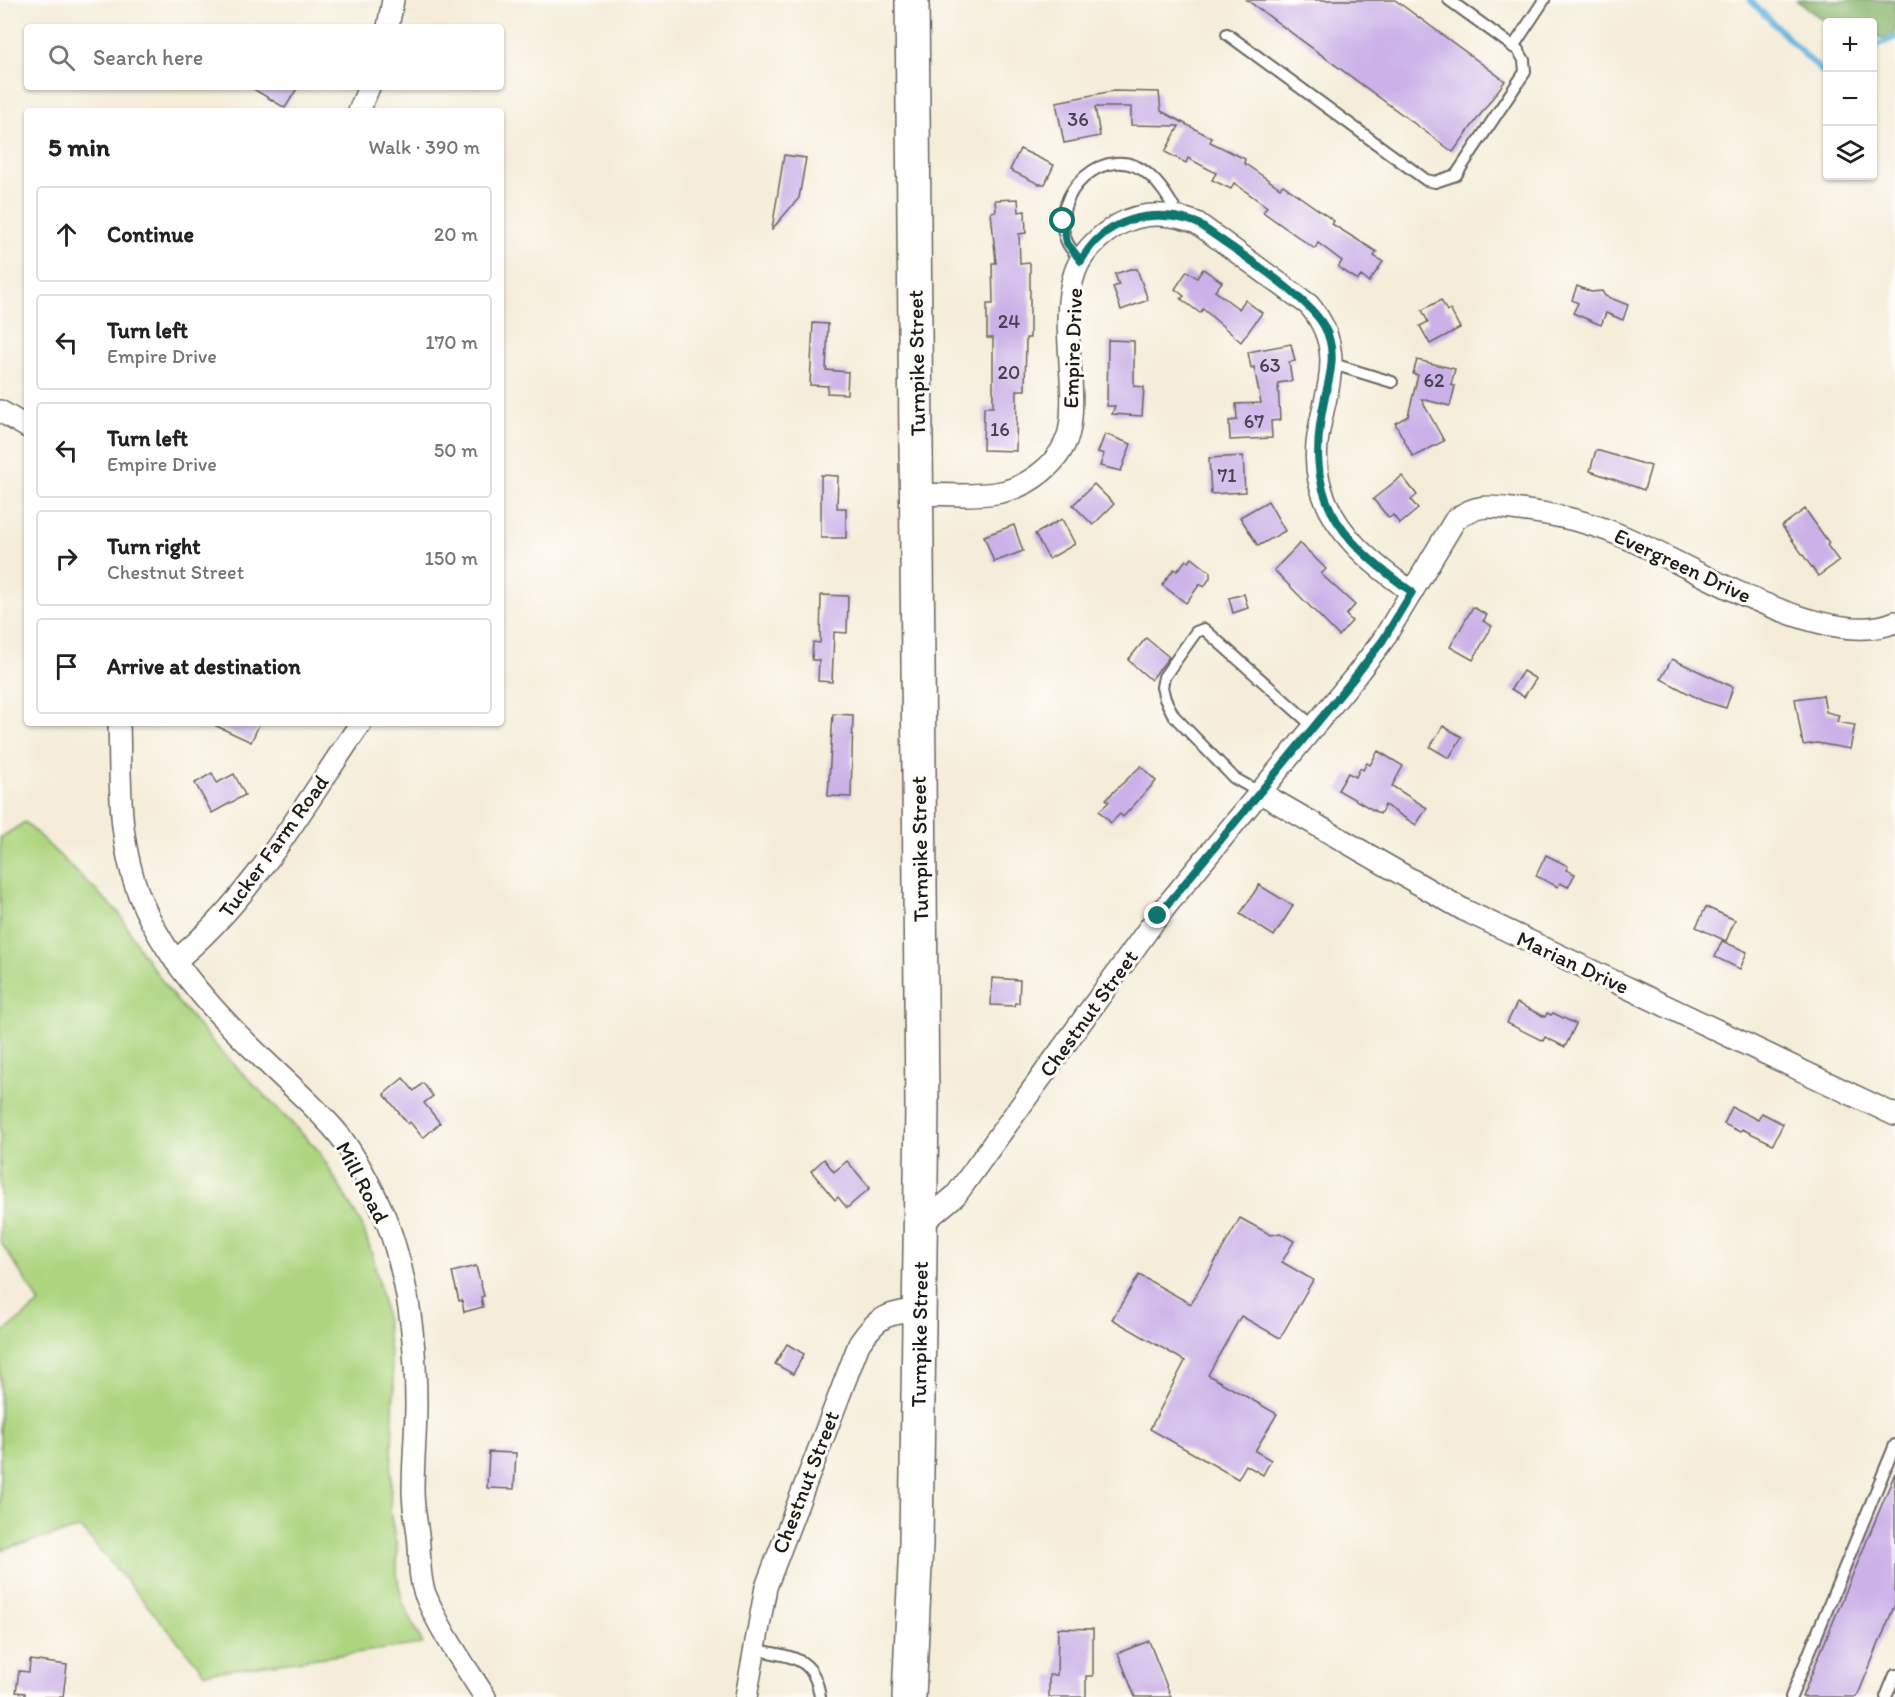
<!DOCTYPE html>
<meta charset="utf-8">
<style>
body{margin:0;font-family:Itim,sans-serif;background:#f2f2f2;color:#222}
.controls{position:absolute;right:18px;top:18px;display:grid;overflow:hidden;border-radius:6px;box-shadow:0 2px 4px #0004}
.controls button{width:54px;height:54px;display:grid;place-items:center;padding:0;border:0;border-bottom:2px solid #e0e0e0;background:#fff;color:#222;font:30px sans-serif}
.stop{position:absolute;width:18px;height:18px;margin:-14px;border:4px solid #0f766e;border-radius:50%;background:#fff}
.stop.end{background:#0f766e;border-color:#fff;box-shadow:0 2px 6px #0008}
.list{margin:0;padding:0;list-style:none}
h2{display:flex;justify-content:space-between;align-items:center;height:78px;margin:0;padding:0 24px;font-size:26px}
h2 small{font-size:20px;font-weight:400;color:#767676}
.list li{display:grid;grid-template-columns:39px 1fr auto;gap:18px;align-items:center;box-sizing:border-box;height:96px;margin:0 12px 12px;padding:0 12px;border:2px solid #e0e0e0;border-radius:6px}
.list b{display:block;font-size:22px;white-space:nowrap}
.list p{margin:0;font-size:20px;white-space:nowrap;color:#767676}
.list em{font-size:20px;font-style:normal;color:#767676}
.icon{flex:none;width:33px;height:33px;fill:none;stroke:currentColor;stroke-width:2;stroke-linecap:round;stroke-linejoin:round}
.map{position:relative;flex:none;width:1895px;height:1697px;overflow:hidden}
.search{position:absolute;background:#fff;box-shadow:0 2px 4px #0004;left:24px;top:24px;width:480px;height:66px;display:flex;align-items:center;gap:15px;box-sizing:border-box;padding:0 21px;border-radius:6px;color:#767676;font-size:22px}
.panel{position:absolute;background:#fff;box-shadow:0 2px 4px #0004;left:24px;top:108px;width:480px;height:618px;border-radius:6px}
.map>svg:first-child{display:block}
</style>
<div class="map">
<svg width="1895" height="1697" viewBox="0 0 1895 1697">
<rect width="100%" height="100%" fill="#fdfcf7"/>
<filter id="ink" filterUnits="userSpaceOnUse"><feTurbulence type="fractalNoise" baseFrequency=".0167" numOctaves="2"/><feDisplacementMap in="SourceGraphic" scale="12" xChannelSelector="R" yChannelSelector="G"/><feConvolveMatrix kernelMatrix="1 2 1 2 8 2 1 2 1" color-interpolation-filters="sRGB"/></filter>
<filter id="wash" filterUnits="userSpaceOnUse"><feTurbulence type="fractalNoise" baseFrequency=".008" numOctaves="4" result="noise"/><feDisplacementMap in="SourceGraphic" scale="24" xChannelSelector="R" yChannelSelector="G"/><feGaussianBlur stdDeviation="1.35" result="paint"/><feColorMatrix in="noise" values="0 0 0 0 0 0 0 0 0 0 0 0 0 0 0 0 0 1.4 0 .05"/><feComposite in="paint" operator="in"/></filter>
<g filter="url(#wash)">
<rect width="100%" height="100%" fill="#f5edd9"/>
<path fill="#add580" stroke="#64784e" stroke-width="1.5" d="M25,822L119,913L142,953L176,1000L218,1048L319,1151L362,1225L373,1257L384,1307L394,1385L390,1512L397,1549V1575L402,1601L423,1644L205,1673L81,1528L0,1550V1335L40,1303L0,1241V838Z"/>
<path fill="#8ab66e" stroke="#536945" stroke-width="1.5" d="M1796,0H1895V41L1873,36L1872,22L1827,23Z"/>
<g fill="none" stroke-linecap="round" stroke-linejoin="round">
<g stroke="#67b4e1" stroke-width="6">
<path d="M1750,0L1821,71H1828"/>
<path d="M1872,47L1895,38"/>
</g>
</g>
<g id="blocks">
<g fill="#cbb1e8">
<path d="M1247,0H1395L1505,81L1453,152Z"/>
<path d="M250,87H298L285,108Z"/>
<path d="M1113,91L1159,92L1161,111L1212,138L1210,142L1245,159L1244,163L1280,188L1283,185L1334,221L1332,224L1377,252L1374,256L1383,262L1369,282L1361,276L1358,280L1338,267L1342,261L1318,243L1315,249L1263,212L1267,207L1234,183L1231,189L1212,180L1216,173L1188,158L1186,163L1165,152L1179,126L1131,125V107H1095L1100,136L1064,143L1056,102Z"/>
<path d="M1020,149L1054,165L1045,184H1039L1010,170Z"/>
<path d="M784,155L806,158L799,198L772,229Z"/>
<path d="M1018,199L1019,212L1025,211L1026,233L1019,234L1020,264L1030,263V338H1026L1025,390H1017L1016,451L983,450L984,407H993V338H987V304H993L992,263H996L991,212L996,211L995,200Z"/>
<path d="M1130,269H1137L1148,300L1121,310L1113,287L1119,285L1115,274Z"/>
<path d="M1203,269L1222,282L1215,291L1239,309L1245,300L1262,313L1241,342L1203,309L1200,313L1181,299L1184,296L1175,289L1187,271L1197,278Z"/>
<path d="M1577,286L1591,292L1602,291L1605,296L1628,305L1623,320L1606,313L1601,325L1573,313L1578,303L1572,300Z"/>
<path d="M1441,300L1447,311L1450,309L1460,328L1430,344L1420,326L1428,322L1422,310Z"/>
<path d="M813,323L828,324L826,370L848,372L847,394L827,393L828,386L810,385Z"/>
<path d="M1108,340L1134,341V386L1144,387L1142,416L1112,414L1115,406H1107Z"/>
<path d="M1291,344L1295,361L1289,362L1292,381L1278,383L1280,420L1271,421L1272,438L1230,440L1229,421L1237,420L1236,404L1261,403L1254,367L1251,368L1248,352Z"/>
<path d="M1417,360L1455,369L1451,385L1455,386L1450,406L1421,399L1444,441L1413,457L1395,423L1408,416L1418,375L1413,374Z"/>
<path d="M1105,434L1131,444L1121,471L1100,466L1104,454L1098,452Z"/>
<path d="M1596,450L1651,466L1644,490L1590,471Z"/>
<path d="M1243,456L1245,492L1211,494L1209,458Z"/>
<path d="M821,475L838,476L837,508H846V538H821Z"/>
<path d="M1402,476L1417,495L1411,500L1418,509L1400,524L1393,515L1389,518L1373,499Z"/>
<path d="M1094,484L1114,504L1093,525L1073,505Z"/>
<path d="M1268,501L1285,531L1258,546L1240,517Z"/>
<path d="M1805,509L1829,543L1827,545L1839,561L1818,576L1782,526Z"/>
<path d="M1062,519L1075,544L1049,559L1035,534Z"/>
<path d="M1014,525L1023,551L994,562L984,536Z"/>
<path d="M1300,543L1326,569L1321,574L1355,605L1346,615L1352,621L1339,636L1274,570Z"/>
<path d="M1192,558L1210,572V578L1204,587L1200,584L1186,603L1162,585L1174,569L1177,571L1186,560L1189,562Z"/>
<path d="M1244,594L1248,608L1233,613L1229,598Z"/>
<path d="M821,595L848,596L847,633L834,632L832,682L818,681L819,660H812L813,642L820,643Z"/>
<path d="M1473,607L1487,615L1483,621L1492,626L1473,660L1450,647Z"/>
<path d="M1146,638L1169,657L1151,680L1128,660Z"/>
<path d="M1672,659L1733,687L1726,708L1703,701L1661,679Z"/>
<path d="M1523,671L1536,679L1524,697L1511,689Z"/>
<path d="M1823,695L1826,712L1839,715L1837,722L1855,725L1850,749L1817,743L1803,745L1795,699Z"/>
<path d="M833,714L853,715L851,797L828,796Z"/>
<path d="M210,723H260L251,742Z"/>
<path d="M1443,726L1462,737L1449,758L1430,747Z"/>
<path d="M1378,751L1403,766L1392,786L1427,808L1416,825L1385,805L1380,814L1338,790L1348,773L1356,777L1360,768L1363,770L1367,763L1370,765Z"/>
<path d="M1141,766L1156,781L1123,817L1120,814L1111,823L1099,811L1109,802L1106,799Z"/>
<path d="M212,773L217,783L234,774L245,795L212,813L195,783Z"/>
<path d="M1546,855L1568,866L1566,870L1575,874L1568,887L1560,883L1558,887L1536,876Z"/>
<path d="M1259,885L1293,906L1274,936L1240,914Z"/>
<path d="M1706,907L1735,920L1726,941L1696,927Z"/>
<path d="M1722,941L1747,952L1740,969L1715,957Z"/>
<path d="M992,978L1020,980L1019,1003H1015L1014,1006L991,1005Z"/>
<path d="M1517,1003L1545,1017L1547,1013L1551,1015L1553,1013L1576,1024L1565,1047L1545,1037L1543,1041L1507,1023Z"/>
<path d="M403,1078L414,1091L423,1083L433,1096L424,1103L440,1123L423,1138L410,1122L408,1124L384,1094Z"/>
<path d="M1732,1107L1758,1120L1762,1113L1783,1124L1773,1144L1742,1129L1740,1132L1724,1124Z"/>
<path d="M824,1159L834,1172L847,1161L870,1188L847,1208L838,1197L835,1200L811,1171Z"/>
<path d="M1240,1218L1271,1235L1280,1233L1294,1241L1282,1262L1313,1280L1280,1338L1241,1316L1208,1375L1277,1414L1255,1451L1271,1460L1263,1475L1246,1465L1238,1479L1150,1429L1185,1361L1112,1319L1139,1275L1191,1304Z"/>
<path d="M476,1266L484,1296L481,1297L483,1307L464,1312L462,1300L459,1301L452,1272Z"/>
<path d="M787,1344L804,1354L793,1374L775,1364Z"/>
<path d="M489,1452L516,1453L514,1489L487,1488Z"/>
<path d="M1895,1473V1604L1857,1697H1802Z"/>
<path d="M1058,1628L1093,1629V1676H1086V1697H1049V1675H1057Z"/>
<path d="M1149,1641L1171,1697H1135L1118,1653Z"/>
<path d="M30,1660L67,1665L63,1697H25V1693L16,1692L19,1671L29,1672Z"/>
</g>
</g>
</g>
<g filter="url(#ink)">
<use href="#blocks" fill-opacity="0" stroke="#68655e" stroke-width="1.5"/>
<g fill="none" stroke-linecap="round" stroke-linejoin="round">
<defs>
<g id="lane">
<path d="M1227,34L1426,180L1435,182L1456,175L1525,72L1524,60L1518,50L1449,0"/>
<path d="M1513,47L1544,0"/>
<path d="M1081,260C1077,255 1070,249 1067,242C1046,196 1107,137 1149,175C1162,186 1170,201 1179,216"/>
<path d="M1333,364L1392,382"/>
<path d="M1259,792L1234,778L1174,716L1165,699L1162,687L1164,677L1196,632L1204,629L1313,726"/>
<path d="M755,1649C790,1658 814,1654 820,1697"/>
<path d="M1791,1697L1895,1445"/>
<path d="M1886,1697L1895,1675"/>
</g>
<g id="street">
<path d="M388,27L393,0"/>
<path d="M359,111L369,87"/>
<path d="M0,411L27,427"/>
<path d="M918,494C943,494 970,497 996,493C1028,488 1064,462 1070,427C1077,379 1059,318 1075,272C1082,252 1100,235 1118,225C1143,211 1171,213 1197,223L1309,305C1360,365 1304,415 1319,481C1331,532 1372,564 1412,592"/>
<path d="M119,723C121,782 117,838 139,895C163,956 212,1010 259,1055C286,1082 316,1106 340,1136C358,1160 373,1190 385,1217C408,1276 416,1342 416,1404C416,1433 413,1462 413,1491C413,1510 418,1527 419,1545C420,1562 419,1578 425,1594C440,1631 464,1664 485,1697"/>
<path d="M1259,792L1464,910L1895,1115"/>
<path d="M175,961C252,899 305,803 361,723"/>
<path d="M919,1226L956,1195L1158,916L1354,678L1383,640L1455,520C1477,502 1494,507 1520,510C1553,514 1586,521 1617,534C1685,561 1824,653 1895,622"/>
<path d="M746,1697L766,1587L859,1344C879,1315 886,1314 921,1309"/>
</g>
<g id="highway">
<path id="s1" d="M909,1697L916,1544L922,1105L912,0"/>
</g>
</defs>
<use href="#lane" stroke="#68655e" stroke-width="14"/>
<use href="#street" stroke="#68655e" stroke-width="24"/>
<use href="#highway" stroke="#68655e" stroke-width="36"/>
<use href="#lane" stroke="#fff" stroke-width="10"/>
<use href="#street" stroke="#fff" stroke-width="21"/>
<use href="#highway" stroke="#fff" stroke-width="33"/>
</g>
</g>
<g fill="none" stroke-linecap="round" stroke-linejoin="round" filter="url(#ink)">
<path stroke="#0f766e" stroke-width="8" d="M1063,221L1067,243L1081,261C1104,218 1154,207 1197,223C1229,246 1307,295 1324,326C1337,349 1331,373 1325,397C1303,496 1334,536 1412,592L1383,640L1354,678L1158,916"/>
</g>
<g text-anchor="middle" stroke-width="6" stroke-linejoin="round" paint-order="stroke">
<g font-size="20" fill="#48414f">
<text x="1078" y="126">36</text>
<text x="1009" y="328">24</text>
<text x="1270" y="372">63</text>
<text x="1009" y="379">20</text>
<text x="1434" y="387">62</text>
<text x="1254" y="428">67</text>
<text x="1000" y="436">16</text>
<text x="1227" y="482">71</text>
</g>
<g font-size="22" fill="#1c1c1c" stroke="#fdfcf7">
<text transform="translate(1072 348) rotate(-88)" y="8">Empire Drive</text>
<text transform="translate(916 363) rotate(-91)" y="8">Turnpike Street</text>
<text transform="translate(1683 565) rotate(25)" y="8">Evergreen Drive</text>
<text transform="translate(273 846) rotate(-54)" y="8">Tucker Farm Road</text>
<text transform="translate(919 849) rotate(-91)" y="8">Turnpike Street</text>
<text transform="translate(1573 962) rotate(25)" y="8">Marian Drive</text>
<text transform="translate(1088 1013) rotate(-54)" y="8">Chestnut Street</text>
<text transform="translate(363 1182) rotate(62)" y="8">Mill Road</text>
<text dy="8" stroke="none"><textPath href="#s1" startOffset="363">Turnpike Street</textPath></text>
<text transform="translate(805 1482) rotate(-69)" y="8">Chestnut Street</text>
</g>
</g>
</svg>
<div class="controls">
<button>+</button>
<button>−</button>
<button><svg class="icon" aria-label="layers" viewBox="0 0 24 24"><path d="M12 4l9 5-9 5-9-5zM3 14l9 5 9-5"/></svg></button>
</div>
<div class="stop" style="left:1063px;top:221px"></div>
<div class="stop end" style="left:1158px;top:916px"></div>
<div class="search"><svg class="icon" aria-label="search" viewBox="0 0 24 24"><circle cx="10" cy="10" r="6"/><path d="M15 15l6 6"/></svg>Search here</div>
<section class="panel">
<h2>5 min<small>Walk · 390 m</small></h2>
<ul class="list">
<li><svg class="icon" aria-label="ahead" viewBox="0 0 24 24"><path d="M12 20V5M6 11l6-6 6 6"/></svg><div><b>Continue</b></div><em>20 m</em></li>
<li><svg class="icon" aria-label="left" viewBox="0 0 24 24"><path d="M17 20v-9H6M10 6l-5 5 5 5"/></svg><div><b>Turn left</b><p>Empire Drive</p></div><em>170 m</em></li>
<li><svg class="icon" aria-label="left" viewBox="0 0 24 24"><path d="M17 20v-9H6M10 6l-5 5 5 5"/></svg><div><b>Turn left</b><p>Empire Drive</p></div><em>50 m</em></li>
<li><svg class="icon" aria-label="right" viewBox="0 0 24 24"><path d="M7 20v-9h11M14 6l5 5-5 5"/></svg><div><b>Turn right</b><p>Chestnut Street</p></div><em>150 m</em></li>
<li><svg class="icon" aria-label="arrive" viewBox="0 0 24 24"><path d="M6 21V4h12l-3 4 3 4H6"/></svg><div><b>Arrive at destination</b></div></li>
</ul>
</section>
</div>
